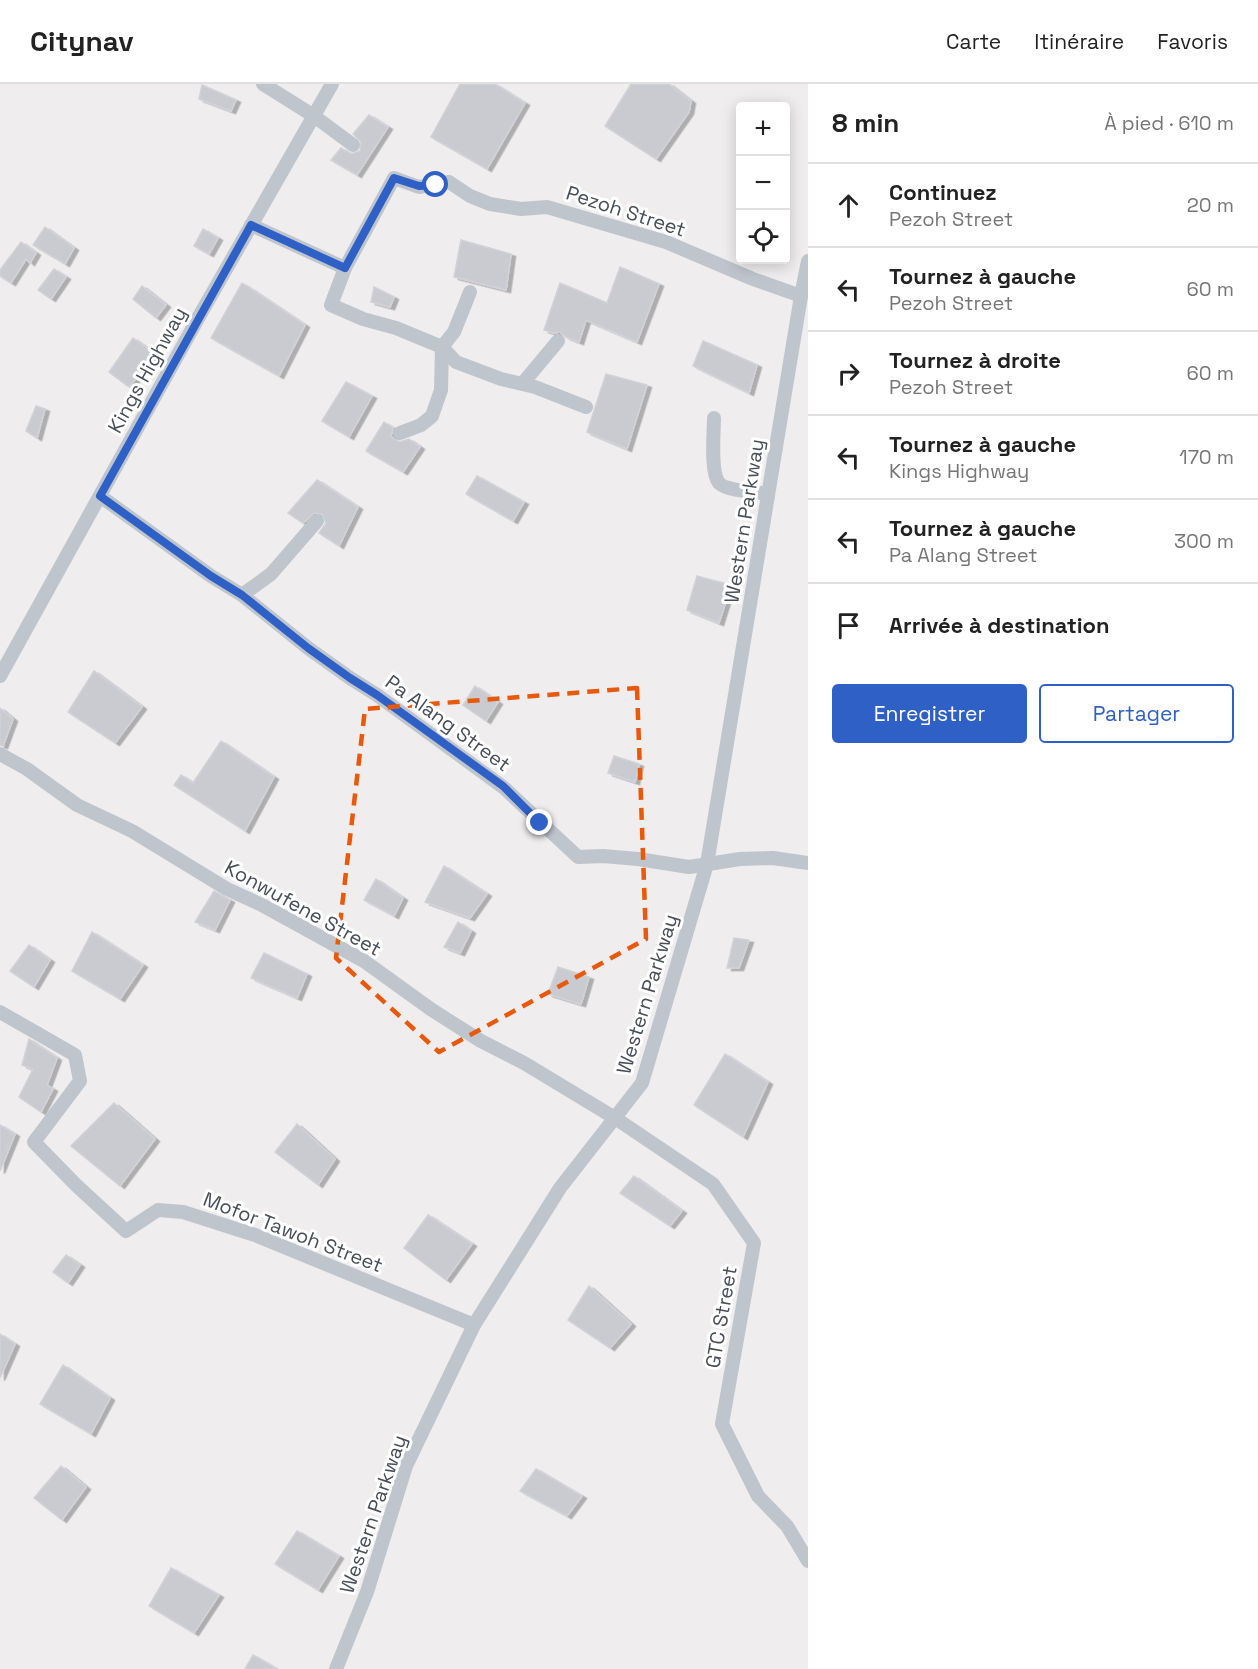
<!DOCTYPE html>
<html lang="fr">
<meta charset="utf-8">
<style>
body{margin:0;font-family:"Space Grotesk",sans-serif;background:#f2f2f2;color:#222}
.controls{position:absolute;right:18px;top:18px;display:grid;overflow:hidden;border-radius:6px;box-shadow:0 3px 15px #0003}
.controls button{width:54px;height:54px;display:grid;place-items:center;padding:0;border:0;border-bottom:2px solid #e0e0e0;background:#fff;color:#222;font:30px sans-serif}
.stop{position:absolute;width:18px;height:18px;margin:-14px;border:4px solid #2f60c6;border-radius:50%;background:#fff}
.stop.end{background:#2f60c6;border-color:#fff;box-shadow:0 2px 6px #0008}
.list{margin:0;padding:0;list-style:none}
h2{display:flex;justify-content:space-between;align-items:center;height:78px;margin:0;padding:0 24px;font-size:26px}
h2 small{font-size:20px;font-weight:400;color:#767676}
.list li{display:grid;grid-template-columns:39px 1fr auto;gap:18px;align-items:center;box-sizing:border-box;height:84px;padding:0 24px;border-top:2px solid #e0e0e0}
.list b{display:block;font-size:22px;white-space:nowrap}
.list p{margin:0;font-size:20px;white-space:nowrap;color:#767676}
.list em{font-size:20px;font-style:normal;color:#767676}
.actions{display:flex;gap:12px;padding:18px 24px}
.actions a{flex:1;padding:14px 0;border:2px solid #2f60c6;border-radius:6px;text-align:center;font-size:21px;color:#2f60c6}
.actions .main{background:#2f60c6;color:#fff}
.icon{flex:none;width:33px;height:33px;fill:none;stroke:currentColor;stroke-width:2;stroke-linecap:round;stroke-linejoin:round}
.map{position:relative;flex:none;width:808px;height:1585px;overflow:hidden}
header{display:flex;align-items:center;gap:36px;box-sizing:border-box;height:84px;padding:0 30px;background:#fff;border-bottom:2px solid #e0e0e0}
header strong{font-size:28px}
nav{display:flex;gap:33px;margin-inline-start:auto;font-size:21px}
main{display:flex}
aside{flex:1;background:#fff}
.map>svg:first-child{display:block}
</style>
<header>
<strong>Citynav</strong>
<nav><a>Carte</a><a>Itinéraire</a><a>Favoris</a></nav>
</header>
<main>
<div class="map">
<svg width="808" height="1585" viewBox="0 0 808 1585">
<defs>
<filter id="shadow"><feDropShadow dx="4.5" dy="2.5" stdDeviation="0" flood-color="#0004"/></filter>
</defs>
<rect width="100%" height="100%" fill="#efeded"/>
<g fill="#cacbd1" stroke="#d1d2d8" stroke-width="1.5" filter="url(#shadow)">
<path d="M460,0H495L525,19L487,85L431,53Z"/>
<path d="M631,0H669L691,17L689,28L656,75L605,42Z"/>
<path d="M202,1L236,16L231,27L199,15Z"/>
<path d="M369,31L388,43L357,91L331,76L341,64L351,70L360,67L361,58L353,50Z"/>
<path d="M45,143L74,164L65,180L33,161Z"/>
<path d="M203,145L218,154L209,170L194,162Z"/>
<path d="M461,156L511,170L506,206L454,193Z"/>
<path d="M21,158L36,169L30,179L26,175L11,199L0,192V186Z"/>
<path d="M620,183L659,200L637,258L586,236L579,258L566,253L560,248L554,249L544,246L560,199L607,219Z"/>
<path d="M54,185L66,193L51,215L38,206Z"/>
<path d="M242,199L305,241L279,292L211,254Z"/>
<path d="M142,202L166,221L156,234L133,215Z"/>
<path d="M374,203L394,213L390,223L371,218Z"/>
<path d="M133,254L156,271L129,303L109,288Z"/>
<path d="M703,257L757,281L749,309L693,282Z"/>
<path d="M606,290L647,301L627,365L587,348Z"/>
<path d="M346,298L372,312L349,353L322,337Z"/>
<path d="M36,322L45,325L37,354L26,347Z"/>
<path d="M384,338L393,344L391,352L395,356L399,358L409,355L420,363L403,388L366,367Z"/>
<path d="M477,392L524,418L513,437L466,410Z"/>
<path d="M317,396L358,423L339,462L319,449L326,439L322,430L314,429L303,439L288,429Z"/>
<path d="M697,492L731,501L719,539L687,526Z"/>
<path d="M94,587L142,623L115,659L68,628Z"/>
<path d="M475,602L498,618L486,637L463,621Z"/>
<path d="M0,624L13,635L3,662L0,661Z"/>
<path d="M221,657L274,693L245,747L174,701L181,691L193,699Z"/>
<path d="M614,672L639,680L635,698L608,689Z"/>
<path d="M444,782L487,810L470,834L425,818Z"/>
<path d="M376,795L403,814L394,832L364,816Z"/>
<path d="M214,807L230,816L215,846L195,838Z"/>
<path d="M458,838L471,847L460,869L444,863Z"/>
<path d="M92,848L143,881L120,915L72,887Z"/>
<path d="M734,854L749,856L739,884H727Z"/>
<path d="M29,861L50,876L34,903L10,887Z"/>
<path d="M264,869L307,890L297,914L251,894Z"/>
<path d="M558,883L589,893L581,920L548,910Z"/>
<path d="M29,955L57,974L47,1001L53,1005L41,1028L19,1013L33,985L22,981Z"/>
<path d="M725,970L768,998L743,1053L694,1021Z"/>
<path d="M114,1019L155,1055L120,1102L71,1062Z"/>
<path d="M297,1040L335,1075L318,1101L275,1068Z"/>
<path d="M0,1041L15,1050L0,1087Z"/>
<path d="M634,1092L682,1127L670,1142L620,1109Z"/>
<path d="M428,1131L472,1160L446,1196L404,1164Z"/>
<path d="M66,1171L80,1181L68,1199L53,1188Z"/>
<path d="M589,1202L631,1240L610,1264L568,1236Z"/>
<path d="M0,1250L15,1260L0,1294Z"/>
<path d="M63,1281L110,1314L91,1350L40,1320Z"/>
<path d="M61,1382L86,1403L62,1436L34,1414Z"/>
<path d="M536,1385L582,1412L567,1432L520,1407Z"/>
<path d="M297,1447L339,1472L318,1506L275,1480Z"/>
<path d="M171,1484L219,1511L194,1549L149,1522Z"/>
<path d="M253,1571L277,1585H245Z"/>
</g>
<g fill="none" stroke-linecap="round" stroke-linejoin="round">
<g stroke="#bfc5cd" stroke-width="14">
<path d="M263,0L314,32L353,61"/>
<path d="M251,141L345,184L394,94L419,103L449,98L470,112L490,120L521,125L547,123L666,158L753,195L801,212"/>
<path d="M345,184L331,221L363,235L396,244L442,263L456,278L501,295L535,303L586,323"/>
<path d="M523,299L558,257"/>
<path d="M714,334C714,348 710,388 719,399C726,407 757,408 768,410"/>
<path d="M400,349L421,341L432,332L441,306L442,263L454,248L470,208"/>
<path d="M100,412L211,492L242,511L308,564L350,594L377,611L503,703L578,773L603,772L638,775L689,783L740,775L773,774L808,779"/>
<path d="M242,511L271,490L317,437"/>
<path d="M0,592L201,229L332,0"/>
<path d="M0,670L27,685L77,721L132,747L227,805L262,821L364,877L432,926L481,957L524,979L615,1034L713,1100L754,1159L722,1340L758,1412L787,1442L808,1477"/>
<path d="M0,928L75,971L80,997L34,1058L76,1101L126,1147L158,1126L183,1128L255,1151L474,1241"/>
<path d="M336,1585L367,1508L406,1382L474,1241L560,1104L642,999L707,780L801,212L808,177"/>
</g>
</g>
<g fill="none" stroke-linecap="round" stroke-linejoin="round">
<path stroke="#2f60c6" stroke-width="8" d="M436,101L419,102L394,94L345,184L251,141L100,412L211,492L242,511L308,564L350,594L377,611L503,702L540,739"/>
</g>
<path fill="none" stroke="#e8590c" stroke-width="4.5" stroke-dasharray="12 8" stroke-linejoin="round" d="M637,604L646,855L439,968L336,874L365,625Z"/>
<g text-anchor="middle" stroke-width="6" stroke-linejoin="round" paint-order="stroke">
<g font-size="20" fill="#474e57" stroke="#fff">
<text transform="translate(626 127) rotate(18)" y="7">Pezoh Street</text>
<text transform="translate(147 286) rotate(-61)" y="7">Kings Highway</text>
<text transform="translate(744 437) rotate(-81)" y="7">Western Parkway</text>
<text transform="translate(448 639) rotate(36)" y="7">Pa Alang Street</text>
<text transform="translate(303 824) rotate(29)" y="7">Konwufene Street</text>
<text transform="translate(647 910) rotate(-73)" y="7">Western Parkway</text>
<text transform="translate(293 1148) rotate(21)" y="7">Mofor Tawoh Street</text>
<text transform="translate(721 1233) rotate(-80)" y="7">GTC Street</text>
<text transform="translate(373 1430) rotate(-71)" y="7">Western Parkway</text>
</g>
</g>
</svg>
<div class="controls">
<button>+</button>
<button>−</button>
<button><svg class="icon" aria-label="locate" viewBox="0 0 24 24"><circle cx="12" cy="12" r="6"/><path d="M12 2v4M12 18v4M2 12h4M18 12h4"/></svg></button>
</div>
<div class="stop" style="left:436px;top:101px"></div>
<div class="stop end" style="left:540px;top:739px"></div>
</div>
<aside>
<h2>8 min<small>À pied · 610 m</small></h2>
<ul class="list">
<li><svg class="icon" aria-label="ahead" viewBox="0 0 24 24"><path d="M12 20V5M6 11l6-6 6 6"/></svg><div><b>Continuez</b><p>Pezoh Street</p></div><em>20 m</em></li>
<li><svg class="icon" aria-label="left" viewBox="0 0 24 24"><path d="M17 20v-9H6M10 6l-5 5 5 5"/></svg><div><b>Tournez à gauche</b><p>Pezoh Street</p></div><em>60 m</em></li>
<li><svg class="icon" aria-label="right" viewBox="0 0 24 24"><path d="M7 20v-9h11M14 6l5 5-5 5"/></svg><div><b>Tournez à droite</b><p>Pezoh Street</p></div><em>60 m</em></li>
<li><svg class="icon" aria-label="left" viewBox="0 0 24 24"><path d="M17 20v-9H6M10 6l-5 5 5 5"/></svg><div><b>Tournez à gauche</b><p>Kings Highway</p></div><em>170 m</em></li>
<li><svg class="icon" aria-label="left" viewBox="0 0 24 24"><path d="M17 20v-9H6M10 6l-5 5 5 5"/></svg><div><b>Tournez à gauche</b><p>Pa Alang Street</p></div><em>300 m</em></li>
<li><svg class="icon" aria-label="arrive" viewBox="0 0 24 24"><path d="M6 21V4h12l-3 4 3 4H6"/></svg><div><b>Arrivée à destination</b></div></li>
</ul>
<div class="actions"><a class="main">Enregistrer</a><a>Partager</a></div>
</aside>
</main>
